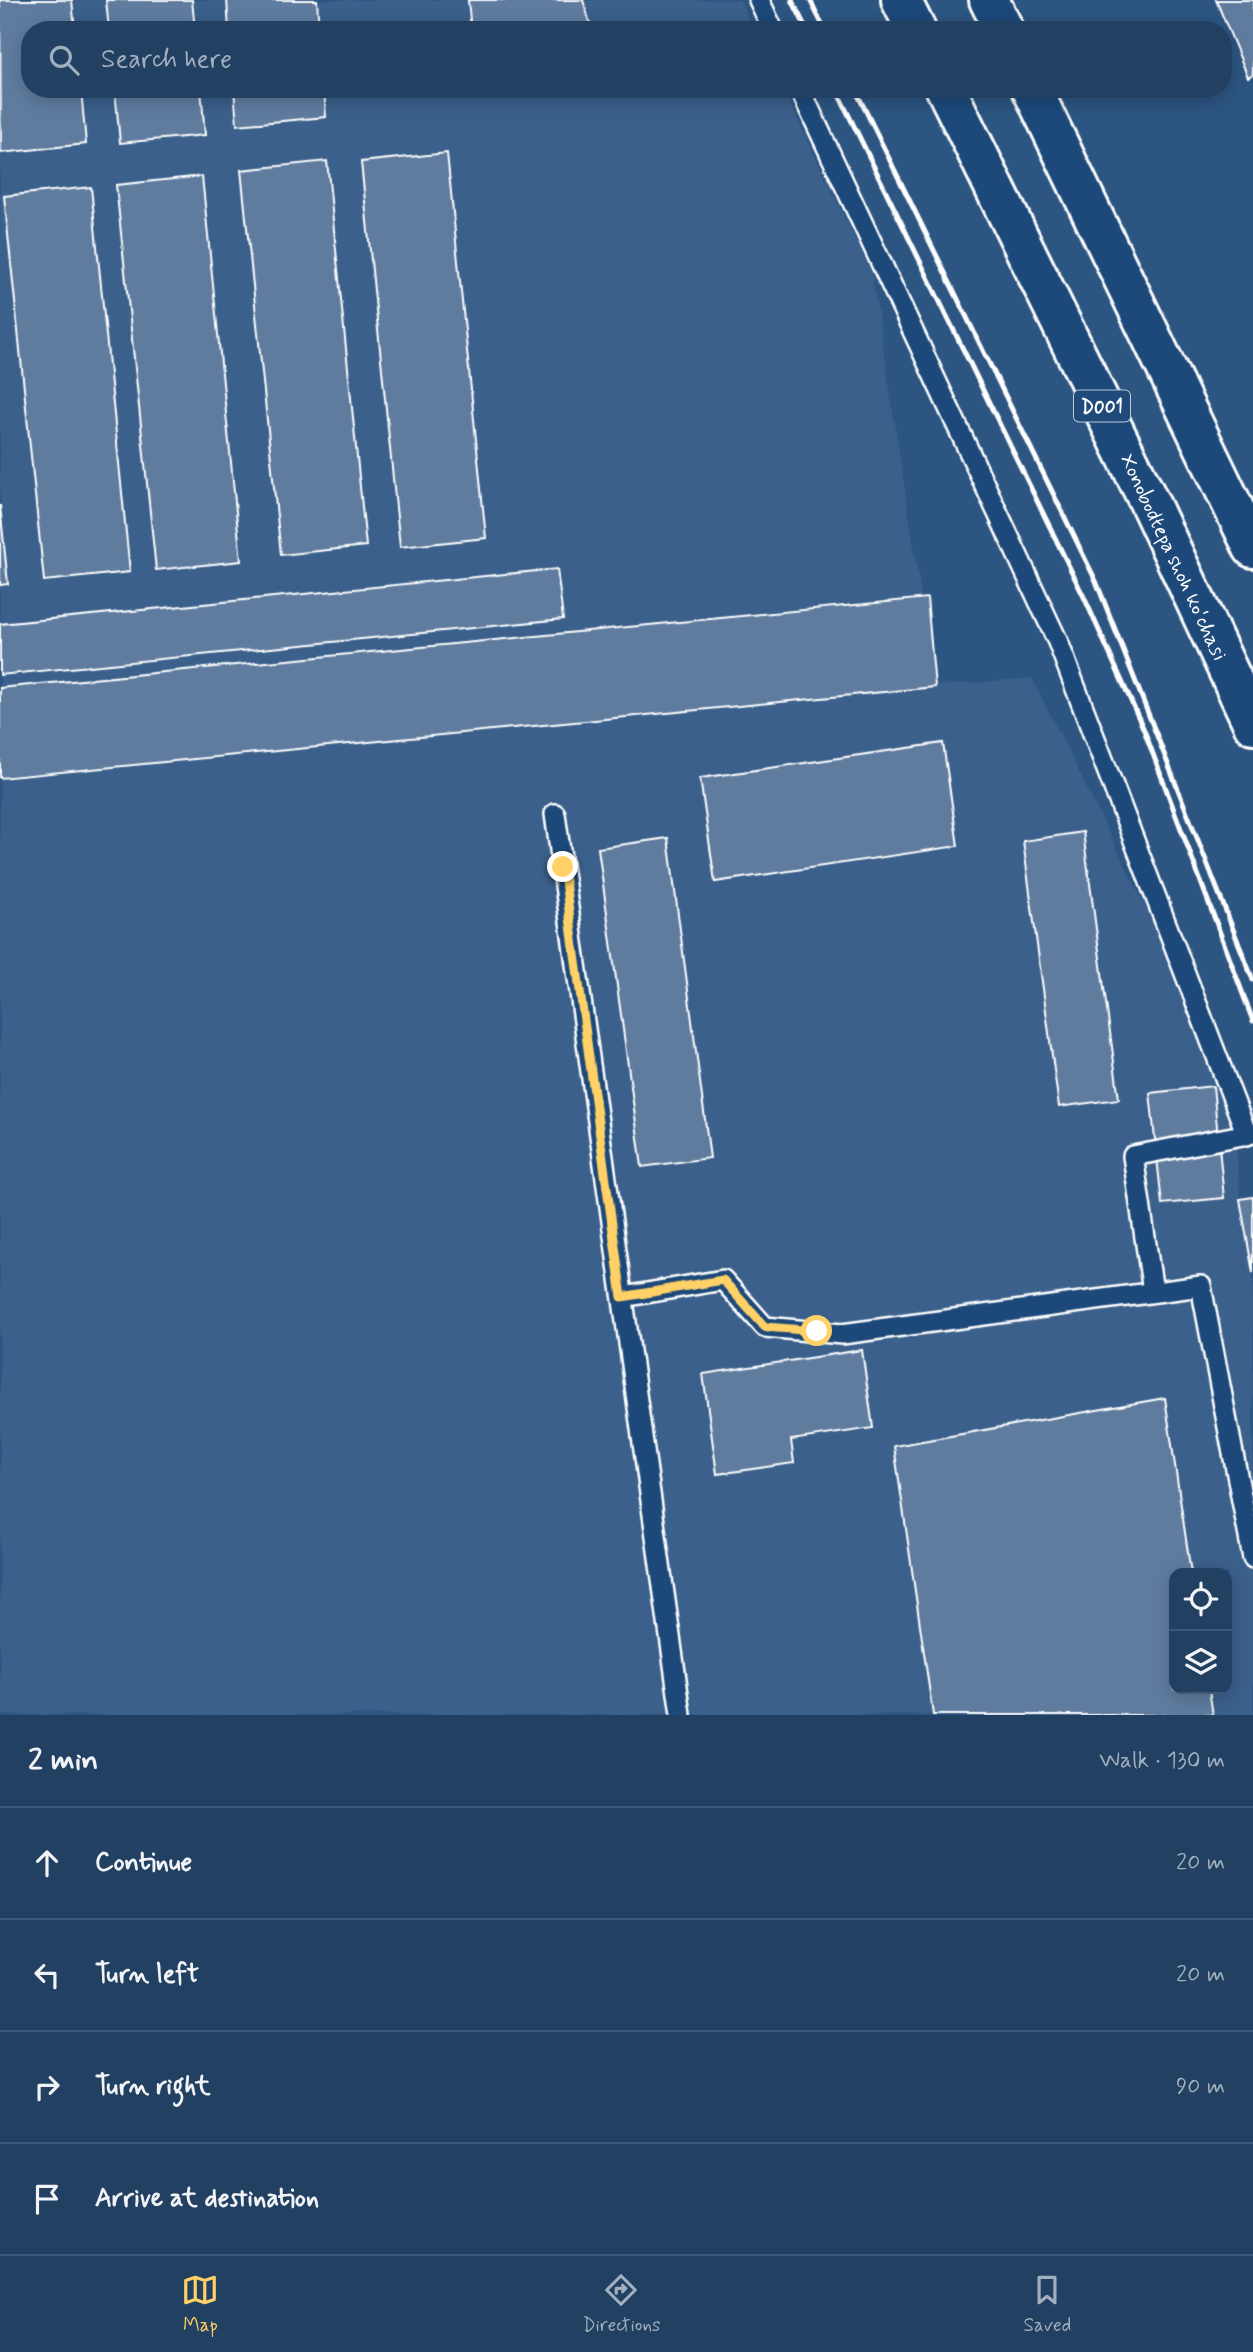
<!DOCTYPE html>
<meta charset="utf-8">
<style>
body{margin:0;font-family:Mynerve,sans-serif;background:#2d4b6b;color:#f1f3f6}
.controls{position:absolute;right:21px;bottom:21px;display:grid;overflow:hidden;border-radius:14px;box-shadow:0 4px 18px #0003}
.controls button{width:63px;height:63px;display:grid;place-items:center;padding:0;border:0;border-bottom:2px solid #3e5977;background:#214062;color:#f1f3f6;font:35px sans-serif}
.stop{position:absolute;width:21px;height:21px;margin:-16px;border:5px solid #ffd166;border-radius:50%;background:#fff}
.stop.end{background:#ffd166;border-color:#fff;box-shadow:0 2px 7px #0008}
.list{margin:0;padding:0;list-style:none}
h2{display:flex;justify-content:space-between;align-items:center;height:91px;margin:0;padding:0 28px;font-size:30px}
h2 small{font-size:23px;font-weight:400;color:#a2afbe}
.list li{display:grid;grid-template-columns:46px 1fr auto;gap:21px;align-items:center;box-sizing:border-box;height:112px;padding:0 28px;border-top:2px solid #3e5977}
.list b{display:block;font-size:26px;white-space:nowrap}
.list em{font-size:23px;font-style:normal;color:#a2afbe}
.icon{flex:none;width:38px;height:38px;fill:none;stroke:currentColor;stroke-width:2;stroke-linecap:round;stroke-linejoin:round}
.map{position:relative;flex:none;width:1253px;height:1715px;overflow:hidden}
.search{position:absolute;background:#214062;box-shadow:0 4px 18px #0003;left:21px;right:21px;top:21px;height:77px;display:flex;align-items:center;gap:18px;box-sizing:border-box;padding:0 24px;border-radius:28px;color:#a2afbe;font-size:26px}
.sheet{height:539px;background:#214062}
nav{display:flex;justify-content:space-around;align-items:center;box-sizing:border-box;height:98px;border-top:2px solid #3e5977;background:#214062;font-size:19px;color:#a2afbe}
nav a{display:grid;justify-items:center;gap:4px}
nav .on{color:#ffd166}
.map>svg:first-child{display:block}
</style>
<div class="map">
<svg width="1253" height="1715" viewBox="0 0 1253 1715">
<rect width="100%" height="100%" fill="#2c5582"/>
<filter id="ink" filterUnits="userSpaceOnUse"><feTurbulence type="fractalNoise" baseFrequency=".0143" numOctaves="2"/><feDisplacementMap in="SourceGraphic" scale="14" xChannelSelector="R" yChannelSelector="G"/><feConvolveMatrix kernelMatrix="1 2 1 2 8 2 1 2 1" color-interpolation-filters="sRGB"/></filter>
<g filter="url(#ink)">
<path fill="#3b618b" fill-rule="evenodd" d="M0,0H740L754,30H30V89H783L872,274L935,686L1032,678L1231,1078L1240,1198L1253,1197V1715H0ZM1174,1573H1227V1689H1174Z"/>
<g fill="#5e7c9f" stroke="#fff" stroke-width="2">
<path d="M0,0H72L75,30H30V89H81L86,144L1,153Z"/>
<path d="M106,0H192L195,30H109Z"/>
<path d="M227,0H317L319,30H229Z"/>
<path d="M468,0H583L592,30H471Z"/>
<path d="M1216,0H1253V74L1248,77Z"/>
<path d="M115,89H201L205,135L120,143Z"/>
<path d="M234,89H324L326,117L237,125Z"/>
<path d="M447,153L486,538L400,547L361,162Z"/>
<path d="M327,161L366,546L281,555L241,170Z"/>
<path d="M202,176L241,561L156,570L116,185Z"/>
<path d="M91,187L130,572L44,581L4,196Z"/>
<path d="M0,505L8,584L0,585Z"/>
<path d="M557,569L563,619L0,675V624Z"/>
<path d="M927,598L935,687L0,778V688Z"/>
<path d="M943,743L958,846L715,882L700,778Z"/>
<path d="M1083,832L1119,1099L1059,1107L1023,841Z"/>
<path d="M668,838L710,1158L642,1167L598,848Z"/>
<path d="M1213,1086L1224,1198L1162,1204L1150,1093Z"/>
<path d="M1253,1197V1273L1240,1199Z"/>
<path d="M862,1350L873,1428L791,1440L794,1463L717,1474L703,1374Z"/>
<path d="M1165,1398L1191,1573H1174V1689H1209L1213,1715H933L894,1446Z"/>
</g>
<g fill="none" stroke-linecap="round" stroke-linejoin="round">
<defs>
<g id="service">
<path d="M759,0L773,30"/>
<path d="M800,89L1058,642L1247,1135"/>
<path d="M555,814L681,1715"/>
<path d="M1153,1292L1133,1156L1253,1133"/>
<path d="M623,1297L723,1280L765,1327L842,1334L1201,1286L1253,1558"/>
</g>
<g id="trunk">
<path d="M901,0L916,30"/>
<path d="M989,0L1004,30"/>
<path d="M946,89L1152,508L1253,724"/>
<path d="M1032,89L1253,548"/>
</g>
</defs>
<use href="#service" stroke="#fff" stroke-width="24"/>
<use href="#trunk" stroke="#fff" stroke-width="44"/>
<use href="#service" stroke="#1f4a7a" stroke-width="19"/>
<use href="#trunk" stroke="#1f4a7a" stroke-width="38"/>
<g stroke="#fff" stroke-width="5">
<path d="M792,0L807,30"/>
<path d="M810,0L825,30"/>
<path d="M836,89L1084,597L1144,730L1253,1021"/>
<path d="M855,89L1096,581L1253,980"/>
</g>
</g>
</g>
<g fill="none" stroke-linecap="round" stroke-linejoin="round" filter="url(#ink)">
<path stroke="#ffd166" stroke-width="9" d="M563,867L622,1297L723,1280L765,1327L817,1331"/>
</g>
<g text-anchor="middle" stroke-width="5" stroke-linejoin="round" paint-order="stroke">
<rect fill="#1f4a7a" stroke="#bcc9d7" stroke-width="2" x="1074" y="390.5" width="56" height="31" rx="5"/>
<g font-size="19" font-weight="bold" fill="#fff">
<text x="1102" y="413">D001</text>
</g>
<g font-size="21" fill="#fff" stroke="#1f4a7a">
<text transform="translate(1174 557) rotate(65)" y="7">Xonobodtepa shoh ko'chasi</text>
</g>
</g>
</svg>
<div class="controls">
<button><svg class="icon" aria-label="locate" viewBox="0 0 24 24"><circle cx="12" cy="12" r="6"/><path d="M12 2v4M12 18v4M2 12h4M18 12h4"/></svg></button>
<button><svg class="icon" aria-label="layers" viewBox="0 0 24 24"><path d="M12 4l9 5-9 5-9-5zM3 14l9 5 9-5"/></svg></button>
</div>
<div class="stop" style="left:817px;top:1331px"></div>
<div class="stop end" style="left:563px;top:867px"></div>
<div class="search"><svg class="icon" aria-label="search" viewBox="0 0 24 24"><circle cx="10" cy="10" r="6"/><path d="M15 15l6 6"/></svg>Search here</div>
</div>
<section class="sheet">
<h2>2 min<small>Walk · 130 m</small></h2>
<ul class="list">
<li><svg class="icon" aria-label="ahead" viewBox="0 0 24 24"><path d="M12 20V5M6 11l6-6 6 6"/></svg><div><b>Continue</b></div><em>20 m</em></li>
<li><svg class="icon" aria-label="left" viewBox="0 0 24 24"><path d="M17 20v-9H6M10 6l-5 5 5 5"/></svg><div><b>Turn left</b></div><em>20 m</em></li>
<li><svg class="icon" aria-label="right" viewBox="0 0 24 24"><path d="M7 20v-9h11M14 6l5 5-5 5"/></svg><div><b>Turn right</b></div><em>90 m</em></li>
<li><svg class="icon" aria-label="arrive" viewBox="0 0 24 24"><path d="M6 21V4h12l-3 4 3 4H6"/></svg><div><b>Arrive at destination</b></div></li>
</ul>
</section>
<nav>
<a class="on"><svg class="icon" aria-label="map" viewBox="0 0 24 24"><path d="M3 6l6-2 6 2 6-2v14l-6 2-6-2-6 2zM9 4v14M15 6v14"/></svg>Map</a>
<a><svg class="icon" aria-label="directions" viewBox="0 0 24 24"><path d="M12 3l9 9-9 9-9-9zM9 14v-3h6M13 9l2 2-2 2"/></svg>Directions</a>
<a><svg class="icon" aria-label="saved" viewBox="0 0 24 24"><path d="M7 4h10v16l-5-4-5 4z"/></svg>Saved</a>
</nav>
